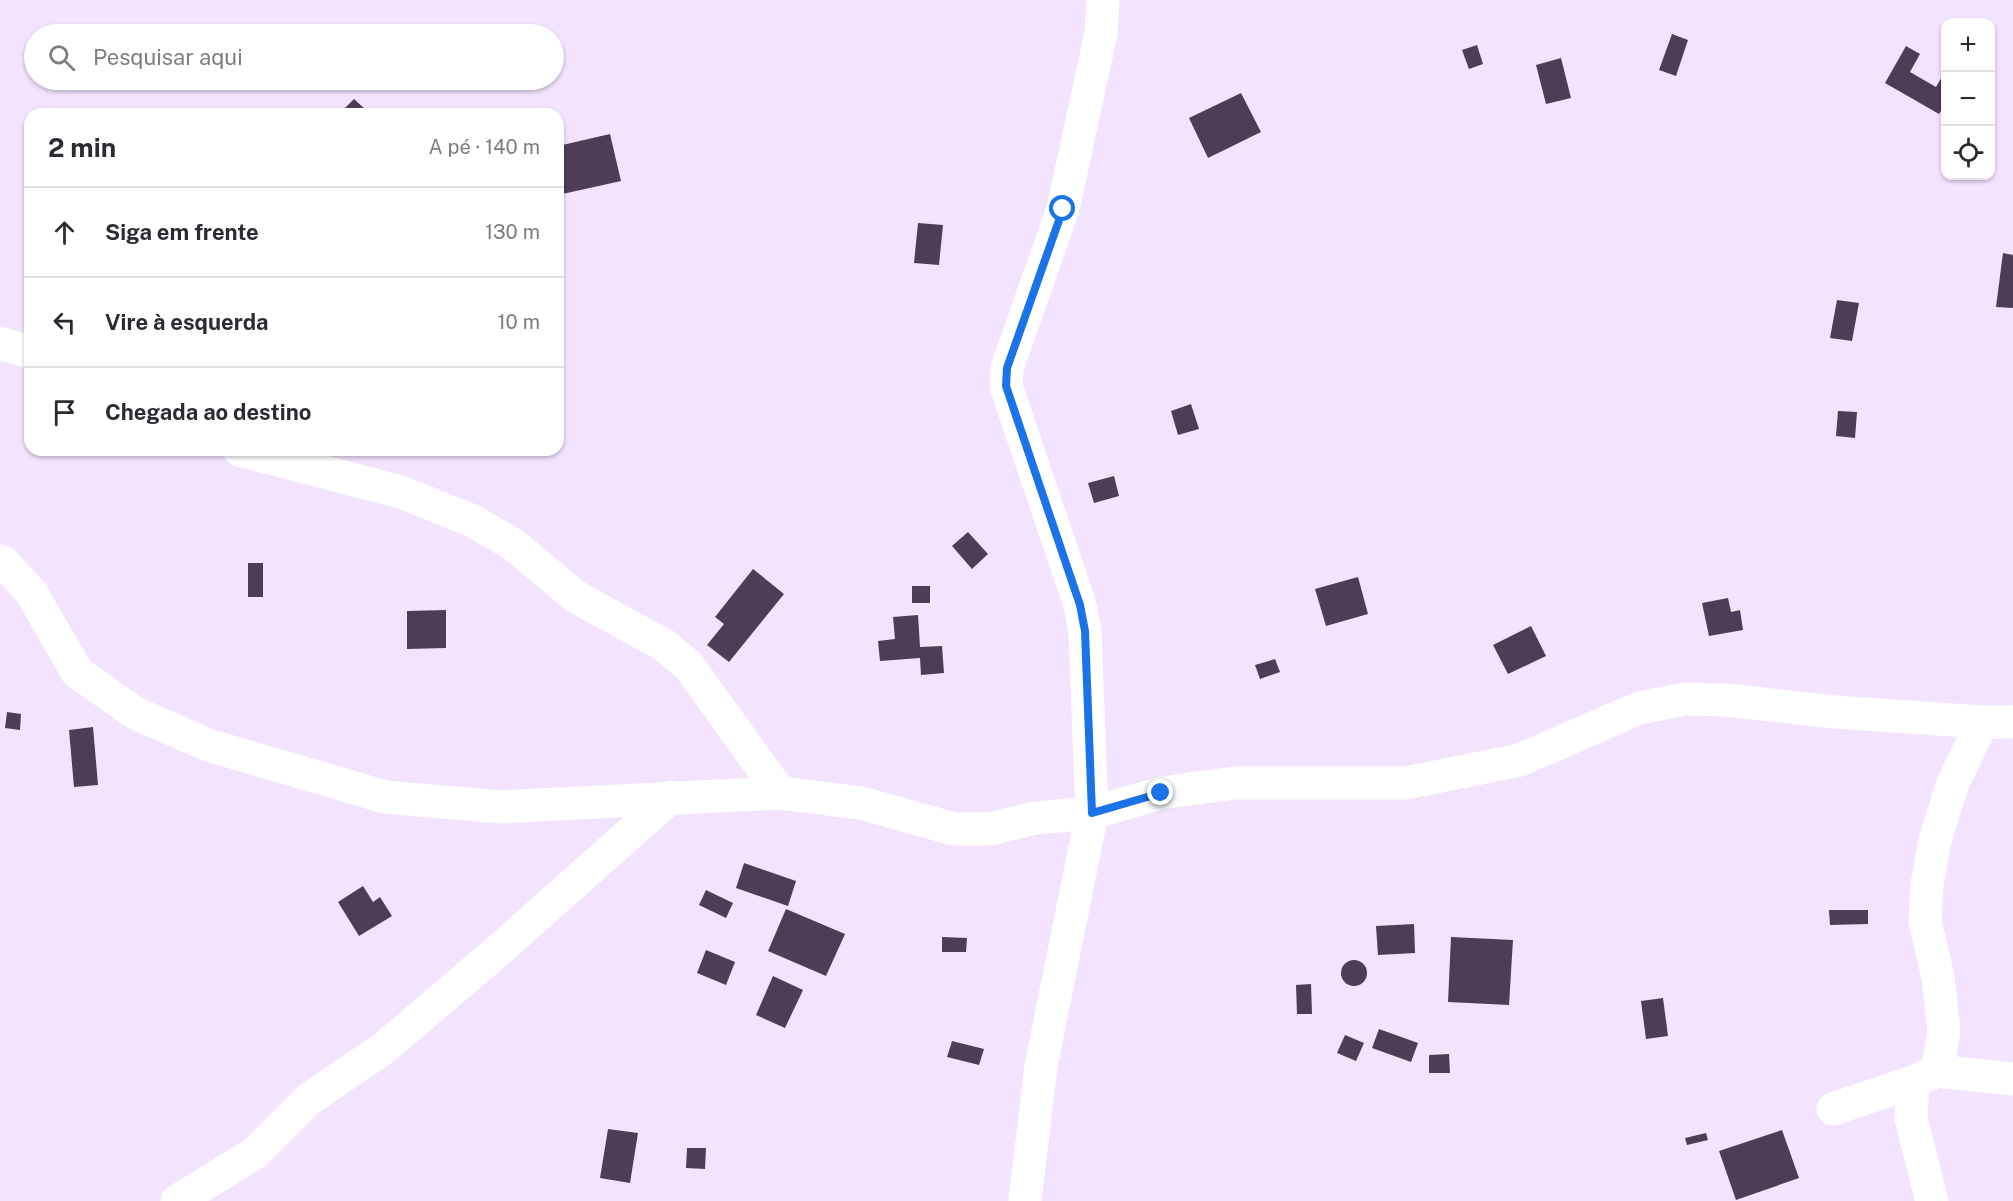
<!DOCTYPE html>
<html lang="pt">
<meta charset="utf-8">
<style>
body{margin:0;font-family:"Public Sans",sans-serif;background:#f2f2f3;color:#2b2b33}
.controls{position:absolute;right:18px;top:18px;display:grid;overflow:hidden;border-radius:12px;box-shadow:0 2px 4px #0004}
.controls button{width:54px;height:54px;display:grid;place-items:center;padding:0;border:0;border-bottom:2px solid #e1e1e2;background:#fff;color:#2b2b33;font:30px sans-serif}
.stop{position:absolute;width:18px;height:18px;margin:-14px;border:4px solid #1a73e8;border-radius:50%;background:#fff}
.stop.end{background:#1a73e8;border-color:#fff;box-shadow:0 2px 6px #0008}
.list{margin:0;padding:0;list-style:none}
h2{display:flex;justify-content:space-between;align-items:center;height:78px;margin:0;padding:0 24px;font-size:26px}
h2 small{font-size:20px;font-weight:400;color:#7c7c81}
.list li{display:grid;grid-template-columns:39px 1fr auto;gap:18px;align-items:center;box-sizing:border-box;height:90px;padding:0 24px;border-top:2px solid #e1e1e2}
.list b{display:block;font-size:22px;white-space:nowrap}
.list em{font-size:20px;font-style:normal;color:#7c7c81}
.icon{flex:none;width:33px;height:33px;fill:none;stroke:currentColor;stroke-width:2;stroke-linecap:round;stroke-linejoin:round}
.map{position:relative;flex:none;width:2013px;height:1201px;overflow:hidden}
.search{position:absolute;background:#fff;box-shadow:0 2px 4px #0004;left:24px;top:24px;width:540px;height:66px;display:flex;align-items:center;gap:15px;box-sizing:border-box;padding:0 21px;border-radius:33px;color:#7c7c81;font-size:22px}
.panel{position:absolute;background:#fff;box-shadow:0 2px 4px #0004;left:24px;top:108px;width:540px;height:348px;border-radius:18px}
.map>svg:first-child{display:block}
</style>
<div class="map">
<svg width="2013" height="1201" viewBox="0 0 2013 1201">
<rect width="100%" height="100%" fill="#f2e3fe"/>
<g fill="#4d3d59">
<path d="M86,26V34H66V28Z"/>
<path d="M1672,34L1688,40L1676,76L1659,70Z"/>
<path d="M1477,45L1483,64L1469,69L1462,50Z"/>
<path d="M1906,46L1920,54L1910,72L1936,87L1946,70V103L1939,114L1885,83Z"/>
<path d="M1561,58L1571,98L1546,104L1536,65Z"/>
<path d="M1241,93L1261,132L1208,158L1189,118Z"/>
<path d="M354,99L367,111L364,114H339Z"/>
<path d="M610,134L621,181L558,195V146Z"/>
<path d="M918,223L943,225L939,265L914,263Z"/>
<path d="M2003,253L2013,255V308L1996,307Z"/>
<path d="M1837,300L1859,303L1852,341L1830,338Z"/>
<path d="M1191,404L1199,429L1178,435L1171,411Z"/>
<path d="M1838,411L1857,412L1855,438L1836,436Z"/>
<path d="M1114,476L1119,496L1094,503L1088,483Z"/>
<path d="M968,532L988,554L972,569L952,546Z"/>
<rect x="248" y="563" width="15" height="34"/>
<path d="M753,569L784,594L729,662L707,645L724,624L715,617Z"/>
<path d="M1358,577L1368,614L1326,626L1315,589Z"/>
<rect x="912" y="586" width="18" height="17"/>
<path d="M1728,598L1731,612L1740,610L1743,630L1709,636L1702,603Z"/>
<path d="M446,610V648L407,649V611Z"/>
<path d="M918,615L920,647L942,646L944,673L921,675L920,658L880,661L878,641L895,639L893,617Z"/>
<path d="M1531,626L1546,656L1508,674L1493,645Z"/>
<path d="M1275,659L1280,672L1260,679L1255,665Z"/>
<path d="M7,712L21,714L20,730L5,728Z"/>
<path d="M93,727L98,785L74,787L69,730Z"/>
<path d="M744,863L796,881L788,906L736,888Z"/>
<path d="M363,886L373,902L380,897L392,916L359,936L338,902Z"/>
<path d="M706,890L733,903L726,918L699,905Z"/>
<path d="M786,909L845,934L826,976L768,951Z"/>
<path d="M1829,910H1868V924L1830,925Z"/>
<path d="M1414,924L1415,953L1378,955L1376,926Z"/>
<path d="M942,937L967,938L966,952H942Z"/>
<path d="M1451,937L1513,940L1509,1005L1448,1002Z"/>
<path d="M706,950L735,962L726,985L697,973Z"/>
<circle cx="1354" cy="973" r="13"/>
<path d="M773,976L803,990L785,1028L756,1015Z"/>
<path d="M1311,984L1312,1014H1297L1296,985Z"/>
<path d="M1663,998L1668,1036L1646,1039L1641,1001Z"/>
<path d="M1379,1029L1418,1043L1411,1062L1372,1048Z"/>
<path d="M1345,1035L1364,1043L1356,1061L1337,1053Z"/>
<path d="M952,1041L984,1049L979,1065L947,1057Z"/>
<path d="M1449,1054L1450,1073H1429V1055Z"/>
<path d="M608,1129L638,1133L630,1183L600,1178Z"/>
<path d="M1782,1130L1799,1178L1736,1200L1719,1151Z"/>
<path d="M1706,1133L1708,1140L1687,1145L1685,1138Z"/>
<path d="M687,1148H706L705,1169L686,1168Z"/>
</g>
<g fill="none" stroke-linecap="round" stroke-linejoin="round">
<g stroke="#fff" stroke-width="33">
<path d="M0,343L30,352"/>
<path d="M239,450L401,492L473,521L514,545L576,597L664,645L689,666L780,793"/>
<path d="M0,561L4,563L31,592L77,672L135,713L208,745L385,797L500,807L780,793L861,803L954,829H990L1035,818L1092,813L1161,793L1234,783H1406L1520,760L1639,708L1685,699L1727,700L1834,712L1982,722H2013"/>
<path d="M1937,1071L1944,1031L1938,977L1925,921L1927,885L1935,840L1952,786L1982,722"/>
<path d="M1913,1082L1911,1119L1932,1201"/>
<path d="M1833,1109L1913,1082L1937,1071L2013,1079"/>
<path d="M177,1201L255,1153L309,1099L384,1048L500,949L671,797"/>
<path d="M1025,1201L1041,1066L1092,813L1085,631L1080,605L1006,386L1007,368L1063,209L1101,33L1103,0"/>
</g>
</g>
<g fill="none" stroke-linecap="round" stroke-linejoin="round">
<path stroke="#1a73e8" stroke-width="8" d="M1063,209L1007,368L1006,386L1080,605L1085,631L1092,813L1161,793"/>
</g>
</svg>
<div class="controls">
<button>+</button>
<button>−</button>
<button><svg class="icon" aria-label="locate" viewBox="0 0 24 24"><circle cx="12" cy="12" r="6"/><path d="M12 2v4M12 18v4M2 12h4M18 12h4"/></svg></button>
</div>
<div class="stop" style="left:1063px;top:209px"></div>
<div class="stop end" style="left:1161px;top:793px"></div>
<div class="search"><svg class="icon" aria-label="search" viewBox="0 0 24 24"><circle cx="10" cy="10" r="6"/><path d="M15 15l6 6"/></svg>Pesquisar aqui</div>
<section class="panel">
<h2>2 min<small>A pé · 140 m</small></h2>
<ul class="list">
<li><svg class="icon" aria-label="ahead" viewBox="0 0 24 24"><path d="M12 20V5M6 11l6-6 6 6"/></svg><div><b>Siga em frente</b></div><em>130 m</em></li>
<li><svg class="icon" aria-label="left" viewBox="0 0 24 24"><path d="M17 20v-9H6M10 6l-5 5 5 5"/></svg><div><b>Vire à esquerda</b></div><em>10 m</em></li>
<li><svg class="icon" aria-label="arrive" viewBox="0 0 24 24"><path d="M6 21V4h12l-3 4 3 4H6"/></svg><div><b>Chegada ao destino</b></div></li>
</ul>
</section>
</div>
